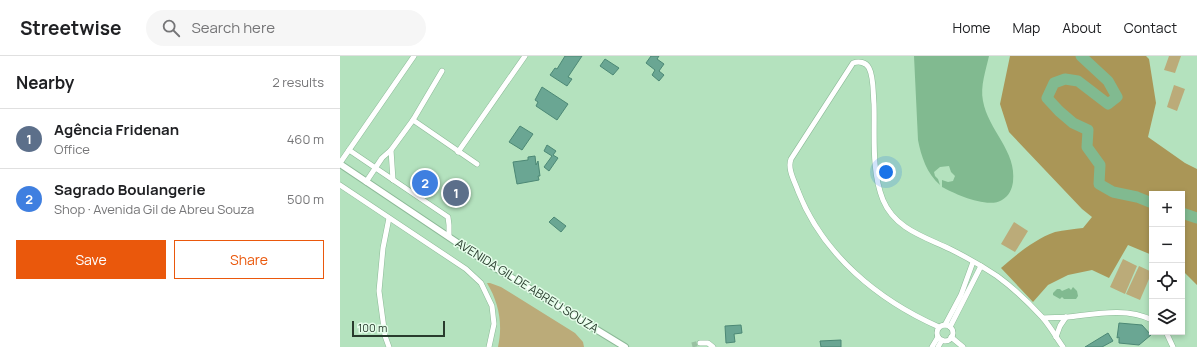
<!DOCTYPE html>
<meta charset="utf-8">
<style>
body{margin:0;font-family:Manrope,sans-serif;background:#f6f6f6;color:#202124}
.controls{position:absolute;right:12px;bottom:12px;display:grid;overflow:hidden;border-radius:0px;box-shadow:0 2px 6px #0003}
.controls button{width:36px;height:36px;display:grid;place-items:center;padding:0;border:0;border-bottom:1px solid #e0e0e0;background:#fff;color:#202124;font:20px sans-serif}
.scale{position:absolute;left:12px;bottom:10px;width:93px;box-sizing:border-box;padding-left:4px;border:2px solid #293b2d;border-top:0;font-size:11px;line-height:14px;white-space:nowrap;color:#293b2d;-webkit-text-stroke:3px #e5fdea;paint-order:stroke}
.you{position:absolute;left:546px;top:116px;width:14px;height:14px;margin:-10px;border:3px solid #fff;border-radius:50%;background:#1a73e8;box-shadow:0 0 0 6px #1a73e833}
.badge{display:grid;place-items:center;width:26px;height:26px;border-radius:50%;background:#ea580c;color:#fff;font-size:13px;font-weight:700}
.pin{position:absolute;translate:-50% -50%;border:2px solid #fff;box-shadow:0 1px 4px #0006}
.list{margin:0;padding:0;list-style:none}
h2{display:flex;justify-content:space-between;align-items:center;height:52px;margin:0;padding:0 16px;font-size:17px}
h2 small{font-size:13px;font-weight:400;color:#757577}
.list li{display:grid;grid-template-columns:26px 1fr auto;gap:12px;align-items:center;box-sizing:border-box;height:60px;padding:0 16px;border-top:1px solid #e0e0e0}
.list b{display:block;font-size:15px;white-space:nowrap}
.list p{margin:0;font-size:13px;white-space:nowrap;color:#757577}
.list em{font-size:13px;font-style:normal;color:#757577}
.actions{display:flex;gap:8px;padding:12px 16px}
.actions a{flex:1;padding:9px 0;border:1px solid #ea580c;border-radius:0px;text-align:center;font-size:14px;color:#ea580c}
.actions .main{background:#ea580c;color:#fff}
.icon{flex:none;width:22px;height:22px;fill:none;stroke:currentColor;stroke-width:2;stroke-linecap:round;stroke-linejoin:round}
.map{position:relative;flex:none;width:857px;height:291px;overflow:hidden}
header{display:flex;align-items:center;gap:24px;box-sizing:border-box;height:56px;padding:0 20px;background:#fff;border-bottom:1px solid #e0e0e0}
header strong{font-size:19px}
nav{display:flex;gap:22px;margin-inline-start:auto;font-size:14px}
.search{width:280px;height:36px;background:#f6f6f6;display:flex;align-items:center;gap:10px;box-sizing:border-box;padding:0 14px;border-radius:22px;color:#757577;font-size:15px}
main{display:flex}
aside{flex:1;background:#fff}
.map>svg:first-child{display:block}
</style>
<header>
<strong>Streetwise</strong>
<div class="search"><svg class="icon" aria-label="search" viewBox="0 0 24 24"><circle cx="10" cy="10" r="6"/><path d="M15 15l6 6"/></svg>Search here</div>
<nav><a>Home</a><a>Map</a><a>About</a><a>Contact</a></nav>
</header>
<main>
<aside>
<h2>Nearby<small>2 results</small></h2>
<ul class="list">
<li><span class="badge" style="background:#5c6f8a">1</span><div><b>Agência Fridenan</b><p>Office</p></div><em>460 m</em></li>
<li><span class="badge" style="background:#3f7fe0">2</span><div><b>Sagrado Boulangerie</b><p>Shop · Avenida Gil de Abreu Souza</p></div><em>500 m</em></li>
</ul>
<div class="actions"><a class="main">Save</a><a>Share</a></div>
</aside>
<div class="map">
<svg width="857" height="291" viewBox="0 0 857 291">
<rect width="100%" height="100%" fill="#b4e2be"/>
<g fill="#bbab79">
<path d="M829,0H841L835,17L824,14Z"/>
<path d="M834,29L845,33L837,55L827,51Z"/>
<path d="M674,166L688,175L675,196L661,188Z"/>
<path d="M783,203L797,210L785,238L770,231Z"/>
<path d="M799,210L812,216L800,244L786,238Z"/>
<path d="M147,227H150L161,231L235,277L243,286L244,291H158C163,268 159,247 147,227Z"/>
</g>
<path fill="#aa9657" d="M670,0H806L809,3L816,47L808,81L845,107L857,113V229L842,214V138H812V199L788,189L769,222L752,214L728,219L708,229L693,246L661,212C677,198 695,183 715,176C724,174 734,173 743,172L752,161L742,153L669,76L660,48Z"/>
<g fill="#81ba90">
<path d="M574,0H649C646,14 640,30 643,45C648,74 677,95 673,126C672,133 669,140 662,144C648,153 615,138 602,131V124L608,126L613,125L615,120L611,116L609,110L600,111L594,116L595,120L598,123L600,129C587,118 581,100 578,84Z"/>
<path d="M733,231L737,235L738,240L736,243H724L722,241L720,243L713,239V237L717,233H720L722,235L729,232L731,234Z"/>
</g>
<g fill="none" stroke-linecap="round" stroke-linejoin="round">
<g stroke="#81ba90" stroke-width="11">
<path d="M741,0L768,25L777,41L768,48L738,25L725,23L714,27L707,42L719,55L733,67L748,74L747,91L760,109L759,128L773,136L797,141L812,147"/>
<path d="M842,157L857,162"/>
</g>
</g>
<g fill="#6aa693" stroke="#4c8875">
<path d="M225,0H242L228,21L232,23L227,30L210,19L215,12L217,13Z"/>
<path d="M311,0H319L317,3L324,8L319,15L324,19L319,25L312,19L315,14L306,7Z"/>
<path d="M265,3L279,12L273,19L260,10Z"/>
<path d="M202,31L228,48L217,64L196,50L198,46L195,44Z"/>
<path d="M180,70L193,78L182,94L169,86Z"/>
<path d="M207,89L216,95L213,99L218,102L209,115L204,111L212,100L204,95Z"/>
<path d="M195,100L196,109L198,105L200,120H198L199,124L177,128L173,106L188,104V101Z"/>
<path d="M214,161L226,170L221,176L209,166Z"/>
<path d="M779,267L802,269L811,279L799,289L779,287V281L777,282Z"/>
<path d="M401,269L402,277L394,278L395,286L386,287L385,270Z"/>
<path d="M768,277L773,285L762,291H745Z"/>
<path d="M501,284V291H481L480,285Z"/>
</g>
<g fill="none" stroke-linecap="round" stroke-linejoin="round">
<path stroke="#98c1a1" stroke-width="5" stroke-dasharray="5 2.5" stroke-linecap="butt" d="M352,289L360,287"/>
<defs>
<g id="minor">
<path d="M73,64L137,108"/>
<path d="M9,94L108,161L109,169V181"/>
<path d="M51,94L53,124"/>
<path d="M118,96L185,0"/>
<path d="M0,107L74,0"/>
<path d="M26,126L42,102L51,94L73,64L102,15"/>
<path d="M0,129L126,213L141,227L152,250L154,268L149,291"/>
<path d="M703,262C711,261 720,262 728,261C755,258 787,251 812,264"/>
<path d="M605,269L621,239L633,206"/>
<circle cx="605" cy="277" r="8"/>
<path d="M599,271C538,244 483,199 458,135C455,126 447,113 451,103L513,7C519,5 526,6 529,12C534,21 533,39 534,48C535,80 531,114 543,144C555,173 585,181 610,193C626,201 642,210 657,220C672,231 690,248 702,261C710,270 716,281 723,291"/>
<path d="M610,271L641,210"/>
<path d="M826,276L833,291"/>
<path d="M611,281L623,291"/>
<path d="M716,281L720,270L726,261"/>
<path d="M360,287H368L373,291"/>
<path d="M49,291L45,280L39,235L43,192L49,162"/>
<path d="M592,291L598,281"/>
<path d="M598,291L602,284"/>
</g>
<path id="tertiary" d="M0,108L149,208L285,291"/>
</defs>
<use href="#minor" stroke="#8cb997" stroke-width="6"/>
<use href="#tertiary" stroke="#8cb997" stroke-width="8"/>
<use href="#minor" stroke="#fff" stroke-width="5"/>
<use href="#tertiary" stroke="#fff" stroke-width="6"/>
</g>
<g text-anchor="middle" stroke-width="3" stroke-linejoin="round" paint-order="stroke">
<g font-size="12" fill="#293b2d" stroke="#e5fdea">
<text transform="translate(187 230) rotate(32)" y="4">AVENIDA GIL DE ABREU SOUZA</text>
</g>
</g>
</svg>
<div class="controls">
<button>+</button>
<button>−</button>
<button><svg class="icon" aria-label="locate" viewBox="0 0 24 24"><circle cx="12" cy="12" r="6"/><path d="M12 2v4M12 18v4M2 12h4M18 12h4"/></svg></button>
<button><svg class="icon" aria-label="layers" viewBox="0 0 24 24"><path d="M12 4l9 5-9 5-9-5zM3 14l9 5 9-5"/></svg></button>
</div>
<div class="scale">100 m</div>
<div class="you"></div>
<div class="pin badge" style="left:116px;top:137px;background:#5c6f8a">1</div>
<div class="pin badge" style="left:85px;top:127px;background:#3f7fe0">2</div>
</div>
</main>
